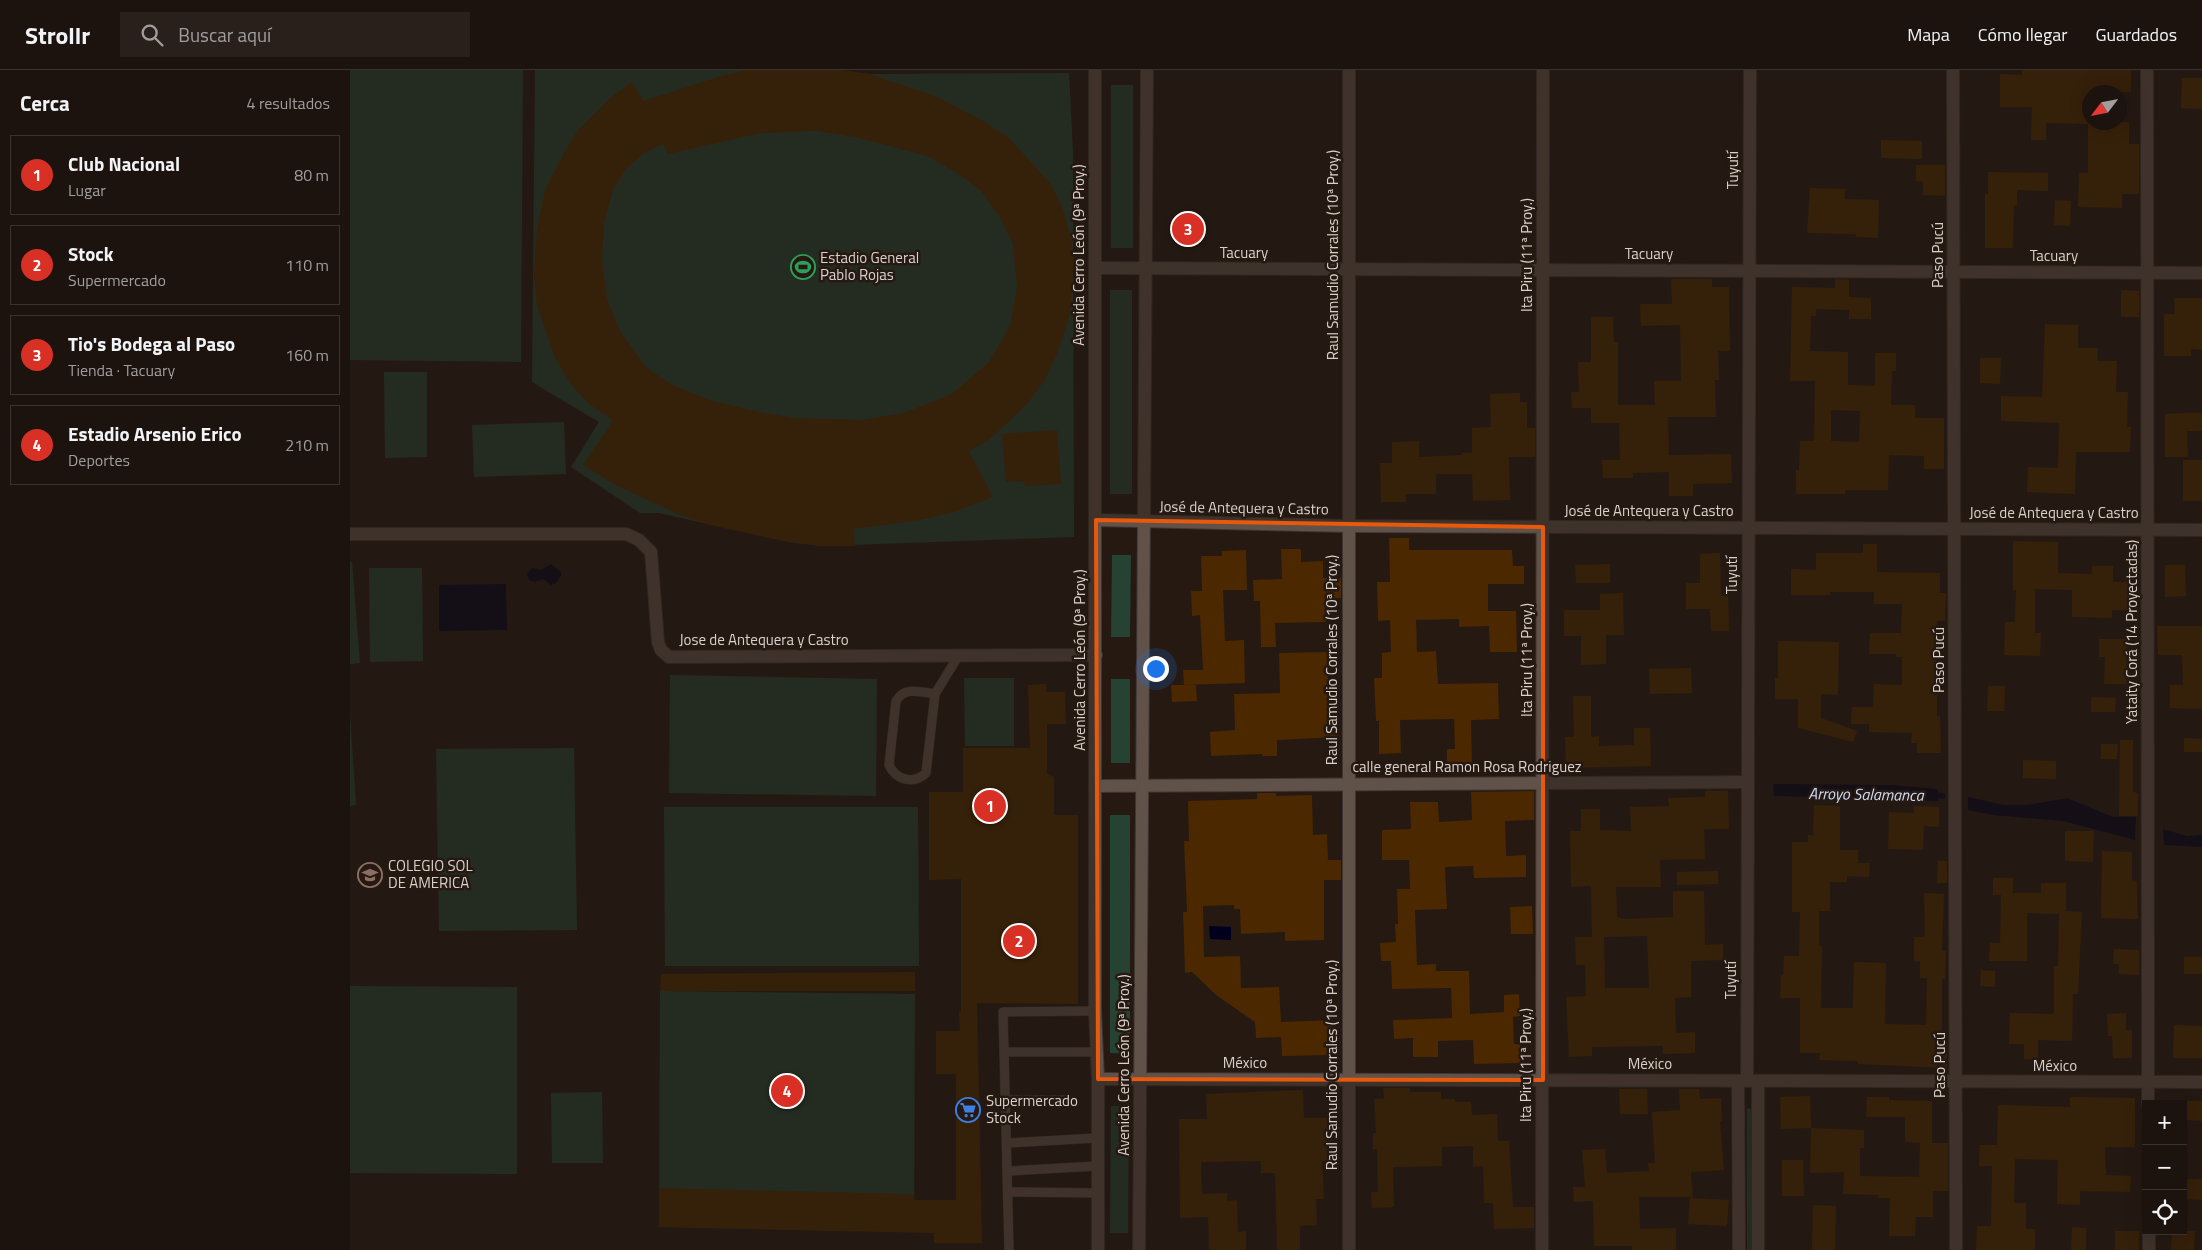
<!DOCTYPE html>
<html lang="es">
<meta charset="utf-8">
<style>
body{margin:0;font-family:"Titillium Web",sans-serif;background:#29201c;color:#f1f3f6}
.controls{position:absolute;right:15px;bottom:15px;display:grid;overflow:hidden;border-radius:0px;box-shadow:0 5px 20px #0002}
.controls button{width:45px;height:45px;display:grid;place-items:center;padding:0;border:0;border-bottom:1px solid #3a322e;background:#1c130e;color:#f1f3f6;font:25px sans-serif}
.compass{position:absolute;left:1732px;top:15px;width:45px;height:45px;border-radius:50%;background:#1c130e;box-shadow:0 5px 20px #0002;rotate:238deg}
.you{position:absolute;left:805px;top:598px;width:18px;height:18px;margin:-12px;border:4px solid #fff;border-radius:50%;background:#1a73e8;box-shadow:0 0 0 8px #1a73e833}
.badge{display:grid;place-items:center;width:32px;height:32px;border-radius:50%;background:#d93025;color:#fff;font-size:16px;font-weight:700}
.pin{position:absolute;translate:-50% -50%;border:2px solid #fff;box-shadow:0 1px 5px #0006}
.list{margin:0;padding:0;list-style:none}
h2{display:flex;justify-content:space-between;align-items:center;height:65px;margin:0;padding:0 20px;font-size:21px}
h2 small{font-size:16px;font-weight:400;color:#a09e9e}
.list li{display:grid;grid-template-columns:32px 1fr auto;gap:15px;align-items:center;box-sizing:border-box;height:80px;margin:0 10px 10px;padding:0 10px;border:1px solid #3a322e;border-radius:0px}
.list b{display:block;font-size:19px;white-space:nowrap}
.list p{margin:0;font-size:16px;white-space:nowrap;color:#a09e9e}
.list em{font-size:16px;font-style:normal;color:#a09e9e}
.icon{flex:none;width:28px;height:28px;fill:none;stroke:currentColor;stroke-width:2;stroke-linecap:round;stroke-linejoin:round}
.map{position:relative;flex:none;width:1852px;height:1180px;overflow:hidden}
header{display:flex;align-items:center;gap:30px;box-sizing:border-box;height:70px;padding:0 25px;background:#1c130e;border-bottom:1px solid #3a322e}
header strong{font-size:24px}
nav{display:flex;gap:28px;margin-inline-start:auto;font-size:18px}
.search{width:350px;height:45px;background:#29201c;display:flex;align-items:center;gap:12px;box-sizing:border-box;padding:0 18px;border-radius:0px;color:#a09e9e;font-size:19px}
main{display:flex}
aside{flex:1;background:#1c130e}
.map>svg:first-child{display:block}
</style>
<header>
<strong>Strollr</strong>
<div class="search"><svg class="icon" aria-label="search" viewBox="0 0 24 24"><circle cx="10" cy="10" r="6"/><path d="M15 15l6 6"/></svg>Buscar aquí</div>
<nav><a>Mapa</a><a>Cómo llegar</a><a>Guardados</a></nav>
</header>
<main>
<aside>
<h2>Cerca<small>4 resultados</small></h2>
<ul class="list">
<li><span class="badge">1</span><div><b>Club Nacional</b><p>Lugar</p></div><em>80 m</em></li>
<li><span class="badge">2</span><div><b>Stock</b><p>Supermercado</p></div><em>110 m</em></li>
<li><span class="badge">3</span><div><b>Tio's Bodega al Paso</b><p>Tienda · Tacuary</p></div><em>160 m</em></li>
<li><span class="badge">4</span><div><b>Estadio Arsenio Erico</b><p>Deportes</p></div><em>210 m</em></li>
</ul>
</aside>
<div class="map">
<svg width="1852" height="1180" viewBox="0 0 1852 1180">
<rect width="100%" height="100%" fill="#251912"/>
<g fill="#254232">
<path d="M0,0H173L171,292L0,290Z"/>
<path d="M185,0H490L519,4L719,3L723,82L724,467L472,476L439,472L309,443H290L221,397L249,352L182,312Z"/>
<rect x="761" y="15" width="22" height="163"/>
<rect x="760" y="220" width="22" height="204"/>
<path d="M34,302H77V387L35,388Z"/>
<path d="M214,352L216,404L124,407L122,355Z"/>
<path d="M762,485H781L780,567H761Z"/>
<path d="M0,492H2L10,593L0,594Z"/>
<path d="M19,498H72L73,591L20,592Z"/>
<path d="M320,605L527,609L526,726L319,723Z"/>
<path d="M614,608H664V676H615Z"/>
<rect x="761" y="609" width="19" height="84"/>
<path d="M0,644L6,735L0,736Z"/>
<path d="M224,678L227,860L89,861L86,679Z"/>
<path d="M314,737H568L569,896H315Z"/>
<path d="M760,745H780V984L760,983Z"/>
<path d="M0,916L167,917V1104L0,1103Z"/>
<path d="M310,921L565,924L564,1162L309,1157Z"/>
<path d="M252,1022L253,1093H202L201,1023Z"/>
<path d="M761,1036H779L778,1163H760Z"/>
<path d="M1399,1038L1401,1039V1180H1397V1039Z"/>
</g>
<g fill="#00001e">
<path d="M201,494L211,502V506L206,513L201,515L193,509L185,512L179,510L177,504L182,498L191,500Z"/>
<path d="M156,514L157,560L89,561V515Z"/>
<path d="M1423,714L1543,715L1588,719V731L1424,726Z"/>
<path d="M1618,727L1654,735H1677L1717,728L1763,747H1786L1785,770L1713,751L1642,745L1618,740Z"/>
<path d="M1813,759L1837,766L1852,765V777L1814,775Z"/>
<path d="M859,856L881,857V870L860,869Z"/>
</g>
<g fill="none" stroke-linecap="round" stroke-linejoin="round">
<path stroke="#00001e" stroke-width="5.5" d="M1581,725L1593,726"/>
</g>
<g fill="#4b2800" fill-rule="evenodd">
<path d="M397,0H490L519,4L585,26L633,51L659,68L700,113L713,139L721,169L724,190L720,245L707,284L694,311L677,334L640,369L619,381L643,427L604,442L569,450L504,459L505,476H472L439,472L360,455L330,445L267,416L233,395L263,351L239,334L220,313L205,288L187,236L184,204L187,160L195,120L216,79L228,60L260,28L282,12L293,31L371,6ZM468,61L509,68L577,86L607,103L630,120L648,144L663,174L667,218L660,256L639,292L602,324L554,343L512,350L445,348L409,342L360,330L324,316L297,298L270,261L257,229L252,190L254,153L263,120L275,100L295,82L313,74L318,84L411,63Z"/>
<path d="M1672,0H1781V22L1740,21V52H1779V74H1789V124H1772V138L1728,137L1729,103H1738V54L1696,53V70H1681L1682,37H1650V4L1672,5Z"/>
<path d="M1832,8H1852V39L1831,38Z"/>
<path d="M1531,70L1572,71V89L1531,88Z"/>
<path d="M1566,95H1595V126L1573,125V112L1566,111Z"/>
<path d="M1638,102L1698,103V121L1667,120V135H1664L1663,178H1635V124H1638Z"/>
<path d="M1460,118L1495,119V129L1529,130L1528,168L1506,167V164L1457,163Z"/>
<path d="M1705,130L1721,131L1720,156L1704,155Z"/>
<path d="M1321,209H1362V217H1379L1380,281H1368L1369,310H1365L1366,347H1318L1319,385L1381,384L1382,413L1343,414V426H1319V402L1283,403V408H1253L1252,390H1270L1269,353H1241V338H1222L1221,322H1229L1228,292H1241V247H1263L1264,272H1268V335H1305L1304,311H1331L1330,255L1291,256L1290,234H1322Z"/>
<path d="M1485,209L1499,210V240L1466,239V246H1461L1460,281L1498,282V315L1525,316V283H1546V301H1542L1541,335H1565V348H1594V399H1574V386L1539,385L1538,420H1495V424H1446V400H1449L1450,371H1464L1465,311H1440L1442,217L1485,218ZM1481,340L1510,341L1509,372L1481,371Z"/>
<path d="M1771,220L1789,221V247H1771Z"/>
<path d="M1499,227L1521,228V249H1499Z"/>
<path d="M1824,228H1852V280L1841,279V286H1814V244H1825Z"/>
<path d="M1695,254L1728,255V278H1748L1747,291H1767L1766,322H1778L1777,357H1781L1780,382H1726L1725,424L1677,422L1678,397L1708,398L1709,353L1651,351V326L1692,327Z"/>
<path d="M1630,288H1651L1650,314L1630,313Z"/>
<path d="M1170,323V332H1177V358H1185V387H1159L1160,430L1123,431L1122,404H1086V424H1056V432H1031L1030,393H1042V372L1069,371V387L1112,385V383H1122V358L1141,357L1140,324Z"/>
<path d="M1834,343H1852V361H1837L1838,387H1815V344Z"/>
<path d="M707,360L711,414L675,416L674,411L656,412L652,364Z"/>
<rect x="1833" y="390" width="19" height="41"/>
<path d="M1039,468H1059V480H1162L1163,496H1174V514H1138V541H1166L1167,582H1140L1139,556L1109,557V549L1066,550L1067,582L1086,581L1088,614L1148,613L1149,649L1121,650L1122,693L1097,694V679H1105L1104,649L1050,650L1051,683L1029,684V651H1026L1024,608H1032V583L1041,582L1040,550L1028,551L1027,512H1040Z"/>
<path d="M1663,471L1708,472V503L1742,504V496H1763V512H1785L1784,534H1779V540H1762V548L1722,547V520L1685,519V563H1691L1690,586L1654,585L1655,552H1665L1666,520H1663Z"/>
<path d="M1513,474H1527V502L1590,503V523H1596L1595,551H1587L1586,615L1587,616V646H1590L1591,683H1567V673H1561L1562,663L1519,662V654H1501L1502,637H1523L1524,614L1552,615V587H1546V584H1519L1520,563H1551L1552,534H1524V522H1480V525H1441V499L1466,500V483H1513Z"/>
<path d="M931,479H951V492L973,491V508H991V528H976V552L925,553L926,577H911L910,531H904L903,510L932,509Z"/>
<path d="M896,480L897,520H873L875,571L894,570L895,613L834,615L833,600H853L850,545L842,546L841,521H852L851,486H872V481Z"/>
<path d="M1370,483L1371,526L1378,525L1379,561H1361L1360,539H1336V513H1350V484Z"/>
<path d="M1260,494V513H1226L1225,495Z"/>
<path d="M1815,495H1835L1836,526L1815,527Z"/>
<path d="M1273,523L1274,565H1256V594L1231,595V566H1214V540H1250V524Z"/>
<path d="M1807,556H1852V639L1820,638V615H1833L1832,585H1808Z"/>
<path d="M1749,569H1777L1776,614H1754L1755,587H1749Z"/>
<path d="M1428,571L1489,572L1488,625L1471,624V648L1507,661L1503,672L1448,658V629H1425V608H1428Z"/>
<path d="M977,582L978,616H982L983,643H988V667L927,670V686H912V684L861,686L860,662L885,660L884,624L930,623L929,583Z"/>
<path d="M1341,598L1342,623L1300,624L1299,599Z"/>
<path d="M696,614V622H715L716,654H697V704L704,707V745H728V934L627,933L632,1173H584V1163L309,1157V1118L564,1124V1130H606V1004H586V961H610L609,942H611V809L579,810V722H613V678H680L678,615Z"/>
<path d="M821,615H846L847,631L822,632Z"/>
<path d="M1638,616H1655L1654,641H1637Z"/>
<path d="M1223,626H1241V667L1249,666V676L1284,675V658H1300L1301,696L1216,698L1215,667H1224Z"/>
<path d="M1741,627L1766,628L1765,642H1741Z"/>
<path d="M1834,668L1852,669V682H1834Z"/>
<path d="M1770,670H1783V722L1788,723V746H1769Z"/>
<path d="M1751,674H1768L1767,689H1751Z"/>
<path d="M1673,690L1706,691V709L1673,708Z"/>
<path d="M1184,721V750L1155,751L1156,786L1176,785V807L1124,808L1123,796L1095,797L1097,839L1065,840L1067,895L1086,894V901H1119L1120,944L1154,942V925L1169,924L1170,946L1163,947L1164,974H1170L1171,993L1124,994L1123,970L1088,971V987H1063V968L1044,969L1043,950L1102,948L1101,918L1042,919L1041,891H1031L1030,873L1046,872L1045,854H1048L1047,819H1060L1059,790H1032V760L1061,759L1060,732H1088L1089,752L1122,750L1121,722Z"/>
<path d="M1355,721H1378L1379,759H1354L1355,789L1310,790L1311,817H1266L1267,847L1273,849L1323,847V821H1354L1355,875L1373,874V890L1341,891V927L1325,928L1326,963L1345,962V983L1313,984V976L1242,977V986L1219,987L1216,927L1236,926L1235,895H1226L1225,867H1242L1241,816L1221,817L1220,761H1231V739H1250V760L1281,761L1280,737L1319,736L1318,728L1355,727ZM1297,866L1299,918H1255L1254,867Z"/>
<path d="M907,723H926V726L962,725L963,765L977,764L978,790H991V810H974V870L935,871V862L891,864L890,839H884V835L853,836L854,887L890,886L891,918L929,917L931,952L983,950L984,985L932,986L931,967L906,968L905,952L866,925L842,902L835,903L833,842H837L834,771H839L838,731L907,729Z"/>
<path d="M1464,735L1490,736V780H1508V793H1520L1519,807L1497,806V812H1480V841H1469V876H1472L1471,938H1503L1504,892L1536,893L1535,954L1576,955L1577,908H1570V892L1564,891V867H1573L1575,865L1574,823L1594,824L1592,881H1596L1595,909H1592V967H1597V998L1508,994V991L1469,990L1470,983H1450V928H1430L1431,905H1433L1434,886H1449L1450,842H1442V772H1458V765H1463Z"/>
<path d="M1564,736L1589,737V757L1574,756L1573,780L1538,779L1539,742L1564,743Z"/>
<path d="M1715,761H1744L1743,792L1715,791Z"/>
<path d="M1752,781L1782,782V810L1787,811L1788,849L1751,848Z"/>
<path d="M1588,791H1597V813H1587Z"/>
<path d="M1368,801V814L1327,815V802Z"/>
<path d="M1643,808H1663V823H1691V813H1716V841L1732,842L1728,924H1723L1722,971L1688,970V989H1674V974H1659L1660,943L1703,944L1704,941V896H1708L1709,844L1677,843V891H1639L1640,873H1650L1651,825H1643Z"/>
<path d="M1182,836L1183,864H1161L1160,837Z"/>
<path d="M1764,879L1789,880V905L1769,904V894H1763Z"/>
<rect x="1834" y="887" width="18" height="17"/>
<path d="M1631,900L1645,901V917L1630,916Z"/>
<path d="M565,902V921H310L311,904Z"/>
<path d="M1776,943V960H1782V988H1763L1762,966H1758L1757,944Z"/>
<path d="M1824,955L1852,956V988H1823Z"/>
<path d="M1033,1018H1060V1022H1091V1029H1105V1032H1121L1122,1045L1147,1044L1148,1071H1159L1163,1137H1184V1158L1144,1159L1143,1133H1134L1133,1096L1123,1097V1076L1092,1077V1096L1043,1097L1044,1137L1022,1138L1021,1122H1028L1027,1079H1023V1063H1026L1024,1029H1034Z"/>
<path d="M1269,1019H1297L1298,1044H1270Z"/>
<path d="M1329,1019H1349L1350,1029L1371,1028L1372,1051H1370L1374,1100L1341,1102L1343,1127H1289L1290,1159L1326,1158V1180H1282V1176H1244L1243,1131L1224,1132L1223,1117H1235L1232,1080L1255,1079L1257,1103L1299,1101L1298,1093H1305L1302,1042L1330,1040Z"/>
<path d="M953,1020L954,1048H979L980,1091H972L974,1129H966L967,1155L950,1156V1180H927L925,1103H911V1091L851,1092L852,1124L877,1123V1131L887,1130L888,1162L896,1161V1180H859L858,1147L830,1148L829,1049H857L856,1024Z"/>
<path d="M1460,1026L1461,1058L1431,1059L1430,1027Z"/>
<path d="M1517,1027H1539V1030L1582,1031V1073H1598V1121H1583V1147H1566L1565,1166H1539L1540,1128H1528V1125L1493,1124L1494,1102L1460,1103L1461,1058L1514,1060V1078H1510V1106L1569,1107L1570,1073L1555,1072V1047H1516Z"/>
<path d="M1720,1027L1785,1028V1077H1755L1756,1105L1781,1106L1780,1122L1730,1121V1135L1707,1134L1708,1090L1665,1089L1664,1133H1676V1159H1685V1180H1626L1627,1156H1641L1642,1096H1629L1630,1075H1647L1648,1035L1720,1037Z"/>
<path d="M1837,1031H1852V1051L1837,1050Z"/>
<path d="M1432,1090H1453L1454,1126H1432Z"/>
<path d="M1833,1109H1852V1130L1833,1129Z"/>
<path d="M1340,1128L1379,1130L1377,1156L1338,1154Z"/>
<path d="M1463,1135L1486,1136L1485,1180H1462Z"/>
<path d="M1722,1157L1736,1158V1180H1721Z"/>
<rect x="1765" y="1161" width="24" height="19"/>
<path d="M1822,1161H1845L1844,1180H1821Z"/>
</g>
<g fill="none" stroke-linecap="round" stroke-linejoin="round">
<defs>
<g id="service">
<path d="M585,624C570,622 555,616 546,631L539,695C546,710 563,715 576,703L585,624L609,585"/>
<path d="M654,982H747"/>
<path d="M656,1030H718"/>
<path d="M657,1073L747,1068"/>
<path d="M658,1101L748,1096"/>
<path d="M658,1122L748,1123"/>
<path d="M659,1180L653,942L745,941"/>
</g>
<g id="minor">
<path d="M1603,0L1606,1180"/>
<path d="M1797,0L1798,1034"/>
<path d="M746,198L1852,203"/>
<path d="M746,450L999,456L1852,460"/>
<path d="M0,464H276L289,470L301,482L308,572L311,580L319,587L746,585"/>
<path d="M746,716L1398,712"/>
<path d="M748,1009L1852,1012"/>
<path d="M1388,1011L1389,1180"/>
<path d="M1397,1011L1400,0"/>
<path d="M1799,1161V1180"/>
<path d="M1192,1180L1193,0"/>
<path d="M1408,1180V1011"/>
</g>
<g id="tertiary">
<path d="M745,0V941L748,1009V1180"/>
<path d="M789,1180L797,0"/>
<path d="M999,1180V0"/>
</g>
</defs>
<use href="#service" stroke="#3f3532" stroke-width="10"/>
<use href="#minor" stroke="#3f3532" stroke-width="14"/>
<use href="#tertiary" stroke="#3f3532" stroke-width="14"/>
<use href="#service" stroke="#605149" stroke-width="9"/>
<use href="#minor" stroke="#605149" stroke-width="12"/>
<use href="#tertiary" stroke="#605149" stroke-width="12"/>
</g>
<path d="M0 0H1852V1180H0ZM746,450L1193,457V1010L748,1009Z" fill="#251912" fill-opacity=".55" fill-rule="evenodd"/>
<path fill="none" stroke="#e8590c" stroke-width="4" stroke-linejoin="round" d="M746,450L1193,457V1010L748,1009Z"/>
<defs>
<symbol id="stadium-ring" viewBox="-11 -11 22 22"><circle r="9.5" fill="#251912" stroke="#2e9e5b" stroke-width="1.5"/><path d="M0-5a6.5 5 0 1 0 0 10a6.5 5 0 1 0 0-10ZM-3.5-1.8h7v3.6h-7Z" fill="#2e9e5b"/></symbol>
<symbol id="school-ring" viewBox="-11 -11 22 22"><circle r="9.5" fill="#251912" stroke="#8d6e63" stroke-width="1.5"/><path d="M0-5L7-2L0 1L-7-2ZM-4 1L0 2.5L4 1V4Q0 6-4 4Z" fill="#8d6e63"/></symbol>
<symbol id="supermarket-ring" viewBox="-11 -11 22 22"><circle r="9.5" fill="#251912" stroke="#3f7fe0" stroke-width="1.5"/><path d="M-6-5.5h2.5l.6 2H6L4.5 2H-2.5L-4.4-4H-6ZM-1.5 3.2a1.3 1.3 0 1 0 .1 0ZM3 3.2a1.3 1.3 0 1 0 .1 0Z" fill="#3f7fe0"/></symbol>
</defs>
<g fill-rule="evenodd">
<use href="#stadium-ring" x="439" y="183" width="28" height="28"/>
<use href="#school-ring" x="6" y="791" width="28" height="28"/>
<use href="#supermarket-ring" x="604" y="1026" width="28" height="28"/>
</g>
<g text-anchor="middle" stroke-width="5" stroke-linejoin="round" paint-order="stroke">
<g font-size="15" fill="#dad1cd" stroke="#251912">
<text transform="translate(1383 100) rotate(-90)" y="5">Tuyutí</text>
<text x="894" y="188">Tacuary</text>
<text x="1299" y="189">Tacuary</text>
<text transform="translate(729 185) rotate(-90)" y="5">Avenida Cerro León (9ª Proy.)</text>
<text transform="translate(983 185) rotate(-90)" y="5">Raul Samudio Corrales (10ª Proy.)</text>
<text transform="translate(1177 185) rotate(-90)" y="5">Ita Piru (11ª Proy.)</text>
<text transform="translate(1588 185) rotate(-90)" y="5">Paso Pucú</text>
<text x="1704" y="191">Tacuary</text>
<text transform="translate(894 438) rotate(1)" y="5">José de Antequera y Castro</text>
<text x="1299" y="446">José de Antequera y Castro</text>
<text x="1704" y="448">José de Antequera y Castro</text>
<text transform="translate(1382 505) rotate(-90)" y="5">Tuyutí</text>
<text transform="translate(1782 562) rotate(-90)" y="5">Yataity Corá (14 Proyectadas)</text>
<text x="414" y="575">Jose de Antequera y Castro</text>
<text transform="translate(730 590) rotate(-90)" y="5">Avenida Cerro León (9ª Proy.)</text>
<text transform="translate(982 590) rotate(-90)" y="5">Raul Samudio Corrales (10ª Proy.)</text>
<text transform="translate(1177 590) rotate(-90)" y="5">Ita Piru (11ª Proy.)</text>
<text transform="translate(1589 590) rotate(-90)" y="5">Paso Pucú</text>
<text x="1117" y="702">calle general Ramon Rosa Rodriguez</text>
<text transform="translate(1381 910) rotate(-90)" y="5">Tuyutí</text>
<text x="895" y="998">México</text>
<text x="1300" y="999">México</text>
<text transform="translate(774 995) rotate(-90)" y="5">Avenida Cerro León (9ª Proy.)</text>
<text transform="translate(982 995) rotate(-90)" y="5">Raul Samudio Corrales (10ª Proy.)</text>
<text transform="translate(1176 995) rotate(-90)" y="5">Ita Piru (11ª Proy.)</text>
<text transform="translate(1590 995) rotate(-90)" y="5">Paso Pucú</text>
<text x="1705" y="1001">México</text>
</g>
<g font-size="15" fill="#dad1cd" stroke="#251912" text-anchor="start">
<text x="470" y="193">Estadio General<tspan x="470" dy="17">Pablo Rojas</tspan></text>
<text x="38" y="801">COLEGIO SOL<tspan x="38" dy="17">DE AMERICA</tspan></text>
<text x="636" y="1036">Supermercado<tspan x="636" dy="17">Stock</tspan></text>
</g>
<g font-size="16" font-style="italic" fill="#cfddf9" stroke="#251912">
<text transform="translate(1516 724) rotate(1)" y="6">Arroyo Salamanca</text>
</g>
</g>
</svg>
<div class="controls">
<button>+</button>
<button>−</button>
<button><svg class="icon" aria-label="locate" viewBox="0 0 24 24"><circle cx="12" cy="12" r="6"/><path d="M12 2v4M12 18v4M2 12h4M18 12h4"/></svg></button>
</div>
<svg class="compass" viewBox="-18 -18 36 36"><path d="M0-13l5 13h-10z" fill="#e53935"/><path d="M0 13l5-13h-10z" fill="#a09e9e"/></svg>
<div class="you"></div>
<div class="pin badge" style="left:640px;top:736px">1</div>
<div class="pin badge" style="left:669px;top:871px">2</div>
<div class="pin badge" style="left:838px;top:159px">3</div>
<div class="pin badge" style="left:437px;top:1021px">4</div>
</div>
</main>
